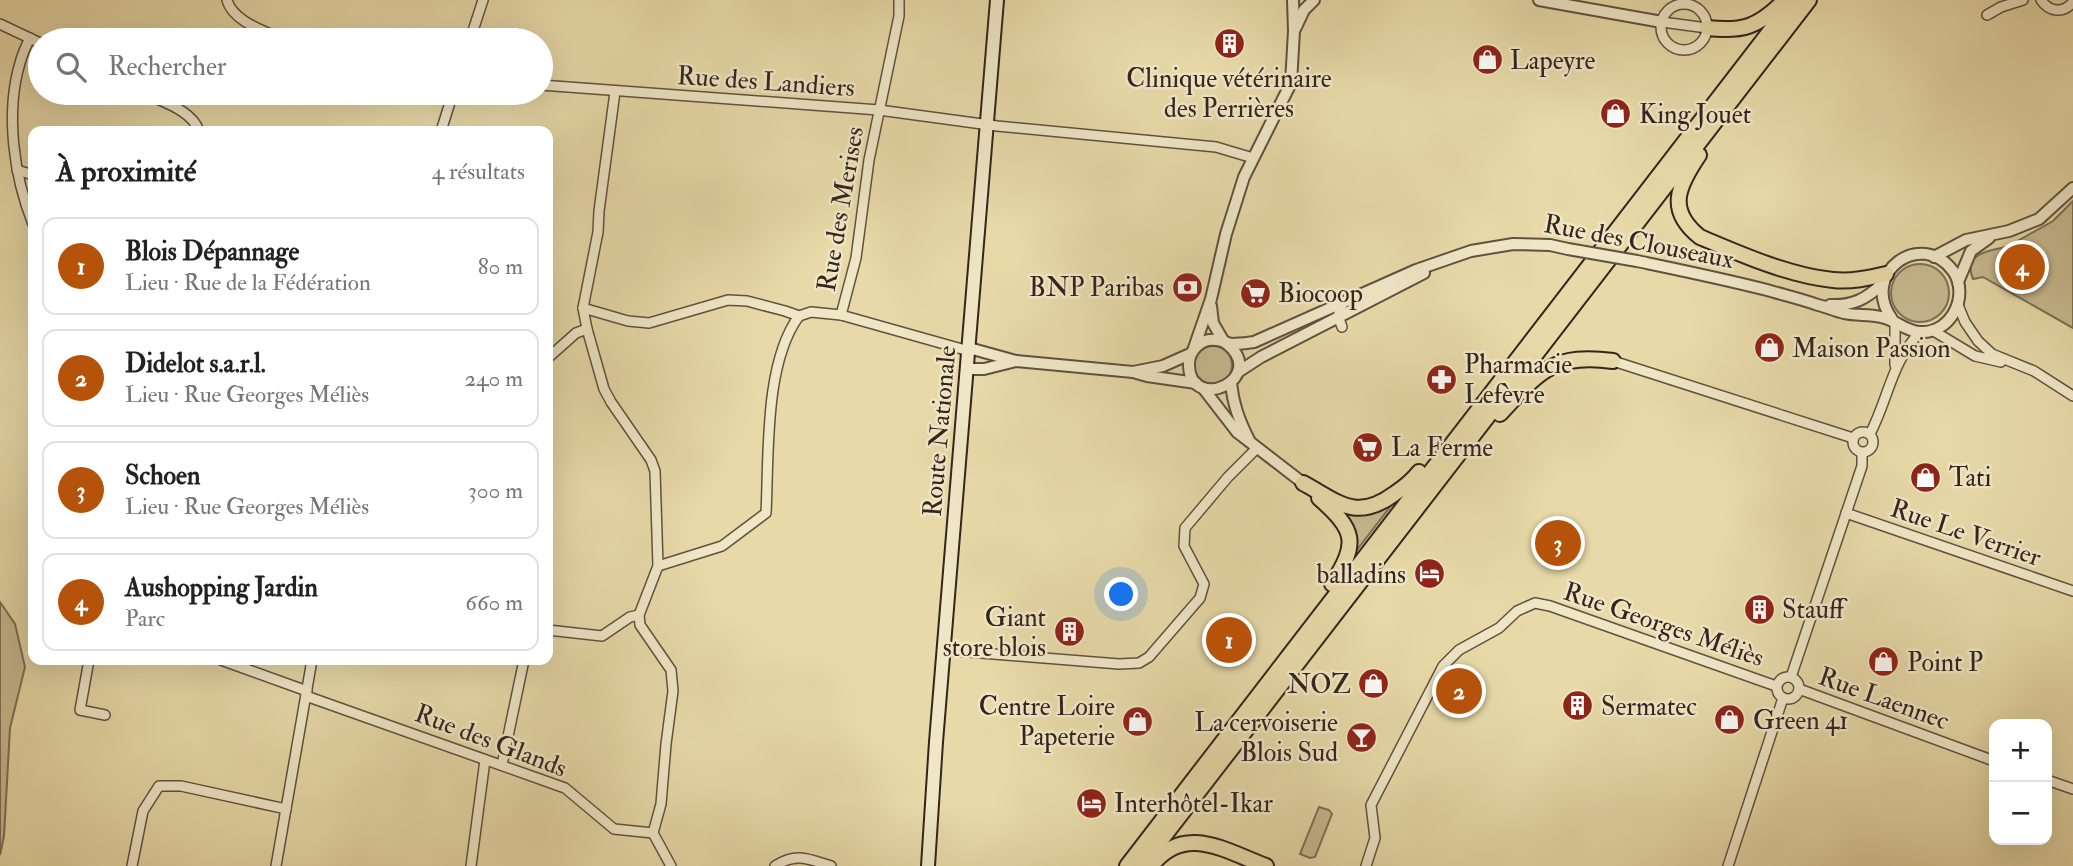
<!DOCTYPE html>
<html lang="fr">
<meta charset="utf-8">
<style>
body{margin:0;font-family:"IM FELL Double Pica",serif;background:#f6f6f6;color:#222}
.controls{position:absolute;right:21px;bottom:21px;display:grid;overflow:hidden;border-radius:14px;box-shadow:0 7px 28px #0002}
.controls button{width:63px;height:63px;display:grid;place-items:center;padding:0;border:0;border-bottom:2px solid #e0e0e0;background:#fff;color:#222;font:35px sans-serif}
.you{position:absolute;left:1122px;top:595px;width:24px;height:24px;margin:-18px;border:5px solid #fff;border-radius:50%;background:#1a73e8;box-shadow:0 0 0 10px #1a73e833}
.badge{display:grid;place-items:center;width:46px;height:46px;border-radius:50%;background:#b45309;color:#fff;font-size:23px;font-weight:700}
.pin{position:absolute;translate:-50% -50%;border:4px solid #fff;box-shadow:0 2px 7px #0006}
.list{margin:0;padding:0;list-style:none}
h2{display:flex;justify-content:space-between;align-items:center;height:91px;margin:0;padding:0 28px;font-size:30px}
h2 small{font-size:23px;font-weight:400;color:#767676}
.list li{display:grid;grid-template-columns:46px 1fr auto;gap:21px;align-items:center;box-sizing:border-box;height:98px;margin:0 14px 14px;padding:0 14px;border:2px solid #e0e0e0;border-radius:14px}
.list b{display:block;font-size:26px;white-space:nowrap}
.list p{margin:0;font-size:23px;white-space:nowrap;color:#767676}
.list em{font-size:23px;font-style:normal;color:#767676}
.icon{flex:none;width:38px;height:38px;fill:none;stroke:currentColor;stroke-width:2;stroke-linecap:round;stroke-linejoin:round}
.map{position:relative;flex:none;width:2073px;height:866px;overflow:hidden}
.search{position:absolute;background:#fff;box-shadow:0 7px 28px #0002;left:28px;top:28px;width:525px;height:77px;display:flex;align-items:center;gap:18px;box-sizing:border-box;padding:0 24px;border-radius:38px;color:#767676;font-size:26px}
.panel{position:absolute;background:#fff;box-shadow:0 7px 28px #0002;left:28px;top:126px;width:525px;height:539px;border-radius:14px}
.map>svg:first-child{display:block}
</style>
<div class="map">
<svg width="2073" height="866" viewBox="0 0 2073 866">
<rect width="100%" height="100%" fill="#e7d9a8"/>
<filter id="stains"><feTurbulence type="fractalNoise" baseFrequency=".00286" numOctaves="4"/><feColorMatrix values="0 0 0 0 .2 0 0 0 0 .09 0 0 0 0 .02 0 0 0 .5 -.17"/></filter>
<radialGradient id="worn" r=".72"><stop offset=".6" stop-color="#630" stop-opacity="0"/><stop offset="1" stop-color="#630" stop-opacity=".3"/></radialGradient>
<g fill="#c8ba90" stroke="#7e6f56" stroke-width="2">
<path d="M2073,201V328L1983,277L1973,279C1961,250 1996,250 2016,245V242L2021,239L2053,221Z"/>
<circle cx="1920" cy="293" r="29"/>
<circle cx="1213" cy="365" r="19"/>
<path d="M1397,498L1353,555L1351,524L1346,513Z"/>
<path d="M0,602L15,624L25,667L10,728L4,836L0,855Z"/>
<path d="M1319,807L1329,810L1332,814L1315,857L1310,858L1300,854Z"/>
</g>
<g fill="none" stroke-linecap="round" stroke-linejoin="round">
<defs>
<g id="minor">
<path d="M227,0C233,22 265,31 284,40"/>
<path d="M2041,0C2049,12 2063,14 2073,2"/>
<circle cx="1684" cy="27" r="23"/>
<path d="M1987,15L2001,7L2023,0"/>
<path d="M1662,22L1707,28"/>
<path d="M0,24L40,43"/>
<path d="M30,38C26,46 22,55 20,63C5,113 14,177 33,224"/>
<path d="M470,40L483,0"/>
<path d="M541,85L879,110L997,126L1216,147L1253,158"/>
<path d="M615,92L599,211L598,232L583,308L587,329L604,389L611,402L651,460L655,471L658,566L639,615L640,625L671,670L673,691L666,744L661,804L653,833L671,866"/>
<path d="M144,93C162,102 192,110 199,131"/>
<path d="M441,131L453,93"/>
<path d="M17,170L33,175"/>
<path d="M1958,305L1965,322L1978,341L1992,354L2034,371L2073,396"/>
<path d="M583,308L628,321L649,323L728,300L747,301L785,311L799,316L811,312L841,315L969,351"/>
<path d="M841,315L856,258L869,160L899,16V0"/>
<path d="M1895,322V365"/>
<path d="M1342,327C1338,317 1337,311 1344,302"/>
<path d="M1932,330L1975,356L2001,362"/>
<path d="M548,358L576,333L587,329"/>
<path d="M1613,361L1853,438"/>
<circle cx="1863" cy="442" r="10"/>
<path d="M1870,434C1889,397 1891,363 1920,332"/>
<path d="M1846,513L2073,591"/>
<path d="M658,566L722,546L766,513C769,456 764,363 799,316"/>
<path d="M548,630L602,636L630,617L639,615"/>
<path d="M944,650L1119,664L1139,663L1149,657L1200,598L1204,584L1184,546L1185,528L1228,477L1257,448"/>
<path d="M89,660L80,710L105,715"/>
<path d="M221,660L307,691"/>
<circle cx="1788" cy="688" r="11"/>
<path d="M1791,677L1862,466V453"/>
<path d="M1799,689L1994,761"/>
<path d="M306,696L565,788L614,829L653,833"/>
<path d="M502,765L524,660"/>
<path d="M2047,780L2073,789"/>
<path d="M132,866L143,811L159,786H181L286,809"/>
<path d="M276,866L312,660"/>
<path d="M471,866L485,760"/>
<path d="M775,866C796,852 809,859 831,866"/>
<path d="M1366,866L1375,838L1371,805L1443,666L1459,650L1499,628L1517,611L1535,603L1550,606L1776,686"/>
<path d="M1728,866L1783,698"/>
</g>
<g id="tertiary">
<path d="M1539,0L1662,22"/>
<path d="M1295,29L1304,10L1314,0"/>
<path d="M1934,257L1966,240L2009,231L2039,219L2073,188"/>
<path d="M1637,261C1680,270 1724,279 1767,290C1784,295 1801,299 1818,305C1827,307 1835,311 1844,313C1856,316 1868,314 1881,317C1895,319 1904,331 1920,332C1951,334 1970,296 1953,271C1921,228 1859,273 1892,319"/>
<path d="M1958,282L1971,251L1989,238"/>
<path d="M1830,305C1853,306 1866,299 1882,284"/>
<path d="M1211,306L1213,323L1224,342"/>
<path d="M1226,343C1270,378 1191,414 1189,366C1188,351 1201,338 1216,340C1222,340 1226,343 1232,344C1240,344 1246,343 1254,342L1416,270L1471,251L1513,244L1550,245L1568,249"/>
<path d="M969,348L1016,361"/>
<path d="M1194,348L1211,299L1226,234L1244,177L1291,83L1294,31L1293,0"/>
<path d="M968,369H984L1016,361L1133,372L1147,376L1196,383"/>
<path d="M1133,372L1163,366L1190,354"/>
<path d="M1238,372L1261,357L1424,273"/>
<path d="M1231,383C1233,404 1239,420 1249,440"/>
<path d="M1203,388L1237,432L1303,483"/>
</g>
<path id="secondary" d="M928,866L936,742L997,0"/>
<g id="trunk">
<path d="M1707,28C1743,32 1758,27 1784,1"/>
<path d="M1699,155C1678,186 1666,210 1700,237C1740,254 1790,276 1833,280C1851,282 1869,278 1886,274"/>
<path d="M1500,414C1539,372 1552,353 1613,361"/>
<path d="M1303,483C1338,502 1356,522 1394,494C1403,488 1412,481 1419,472"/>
<path d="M1319,498C1355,530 1359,542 1332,584"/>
<path d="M1152,865C1185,823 1225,851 1266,866"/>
<path d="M1127,866L1794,0"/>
<path d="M1141,866L1809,0"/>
</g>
</defs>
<use href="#minor" stroke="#605140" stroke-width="12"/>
<use href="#tertiary" stroke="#605140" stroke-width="14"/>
<use href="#secondary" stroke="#33241d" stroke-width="16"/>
<use href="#trunk" stroke="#33241d" stroke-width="18"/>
<use href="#minor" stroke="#efe6c6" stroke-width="9"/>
<use href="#tertiary" stroke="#efe6c6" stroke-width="10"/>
<use href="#secondary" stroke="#efe6c6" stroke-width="12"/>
<use href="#trunk" stroke="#e7d9a8" stroke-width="14"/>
<defs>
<path id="tertiary-bridge" d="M1568,249L1637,261"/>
</defs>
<use href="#tertiary-bridge" stroke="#605140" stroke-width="14" stroke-linecap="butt"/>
<use href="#tertiary-bridge" stroke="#efe6c6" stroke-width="10"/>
</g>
<defs>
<symbol id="building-disc" viewBox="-11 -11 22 22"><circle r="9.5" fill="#8f2418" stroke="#efe6c6"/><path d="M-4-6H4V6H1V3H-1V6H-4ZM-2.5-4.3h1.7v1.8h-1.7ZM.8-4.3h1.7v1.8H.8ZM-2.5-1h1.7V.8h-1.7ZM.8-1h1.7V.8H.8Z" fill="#fff"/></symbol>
<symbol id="shop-disc" viewBox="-11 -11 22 22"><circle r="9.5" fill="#8f2418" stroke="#efe6c6"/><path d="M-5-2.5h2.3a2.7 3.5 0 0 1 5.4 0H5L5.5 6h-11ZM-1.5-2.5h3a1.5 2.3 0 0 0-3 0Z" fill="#fff"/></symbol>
<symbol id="bank-disc" viewBox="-11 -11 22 22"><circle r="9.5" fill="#8f2418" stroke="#efe6c6"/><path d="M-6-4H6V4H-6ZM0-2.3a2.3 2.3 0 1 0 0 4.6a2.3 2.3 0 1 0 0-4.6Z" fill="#fff"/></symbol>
<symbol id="supermarket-disc" viewBox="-11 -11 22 22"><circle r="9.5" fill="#8f2418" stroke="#efe6c6"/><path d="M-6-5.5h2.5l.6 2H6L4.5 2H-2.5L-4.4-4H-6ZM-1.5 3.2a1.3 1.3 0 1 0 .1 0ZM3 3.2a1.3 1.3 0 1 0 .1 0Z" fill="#fff"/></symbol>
<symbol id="pharmacy-disc" viewBox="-11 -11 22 22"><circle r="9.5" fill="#8f2418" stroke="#efe6c6"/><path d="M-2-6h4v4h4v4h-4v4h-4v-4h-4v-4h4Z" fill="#fff"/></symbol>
<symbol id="hotel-disc" viewBox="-11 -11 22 22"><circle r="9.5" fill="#8f2418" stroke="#efe6c6"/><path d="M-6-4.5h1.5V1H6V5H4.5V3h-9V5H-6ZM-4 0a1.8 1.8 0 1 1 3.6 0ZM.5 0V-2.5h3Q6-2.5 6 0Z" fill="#fff"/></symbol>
<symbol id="bar-disc" viewBox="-11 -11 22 22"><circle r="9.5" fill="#8f2418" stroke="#efe6c6"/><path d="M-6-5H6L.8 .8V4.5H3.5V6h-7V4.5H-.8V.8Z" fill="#fff"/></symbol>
</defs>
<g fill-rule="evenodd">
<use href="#building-disc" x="1212" y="26" width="35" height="35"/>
<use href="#shop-disc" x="1470" y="42" width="35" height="35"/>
<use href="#shop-disc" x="1598" y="96" width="35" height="35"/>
<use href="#bank-disc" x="1170" y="270" width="35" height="35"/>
<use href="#supermarket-disc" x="1238" y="276" width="35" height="35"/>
<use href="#shop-disc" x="1752" y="330" width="35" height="35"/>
<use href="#pharmacy-disc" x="1424" y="362" width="35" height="35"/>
<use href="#supermarket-disc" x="1350" y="430" width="35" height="35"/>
<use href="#shop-disc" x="1908" y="460" width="35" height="35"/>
<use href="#hotel-disc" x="1412" y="556" width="35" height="35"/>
<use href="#building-disc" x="1742" y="592" width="35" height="35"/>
<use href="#building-disc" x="1052" y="614" width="35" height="35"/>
<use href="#shop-disc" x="1866" y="644" width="35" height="35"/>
<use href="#shop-disc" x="1356" y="666" width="35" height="35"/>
<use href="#building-disc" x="1560" y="688" width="35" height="35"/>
<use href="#shop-disc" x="1712" y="702" width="35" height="35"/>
<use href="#shop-disc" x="1120" y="704" width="35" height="35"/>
<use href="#bar-disc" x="1344" y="720" width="35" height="35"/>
<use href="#hotel-disc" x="1074" y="786" width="35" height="35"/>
</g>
<g text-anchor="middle" stroke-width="5" stroke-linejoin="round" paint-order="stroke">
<g font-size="26" fill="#33241d" stroke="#efe6c6" text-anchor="start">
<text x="1510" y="69">Lapeyre</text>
<text x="1229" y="87" text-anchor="middle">Clinique vétérinaire<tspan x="1229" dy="30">des Perrières</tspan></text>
<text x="1639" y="123">King Jouet</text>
<text x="1164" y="296" text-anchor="end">BNP Paribas</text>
<text x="1278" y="302">Biocoop</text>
<text x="1792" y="357">Maison Passion</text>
<text x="1464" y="373">Pharmacie<tspan x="1464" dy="30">Lefèvre</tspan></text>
<text x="1391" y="456">La Ferme</text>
<text x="1949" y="486">Tati</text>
<text x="1406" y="583" text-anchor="end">balladins</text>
<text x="1782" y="618">Stauff</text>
<text x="1046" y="626" text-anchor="end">Giant<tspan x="1046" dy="30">store blois</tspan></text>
<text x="1907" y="671">Point P</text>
<text x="1351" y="693" text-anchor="end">NOZ</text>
<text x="1115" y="715" text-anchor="end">Centre Loire<tspan x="1115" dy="30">Papeterie</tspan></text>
<text x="1601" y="715">Sermatec</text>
<text x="1753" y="729">Green 41</text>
<text x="1338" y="731" text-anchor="end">La cervoiserie<tspan x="1338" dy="30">Blois Sud</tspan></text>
<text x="1114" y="812">Interhôtel-Ikar</text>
</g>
<g font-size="26" fill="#33241d" stroke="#efe6c6">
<text transform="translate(766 81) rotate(4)" y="9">Rue des Landiers</text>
<text transform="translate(840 209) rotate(-80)" y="9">Rue des Merises</text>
<text transform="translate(1639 241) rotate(11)" y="9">Rue des Clouseaux</text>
<text transform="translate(939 431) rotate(-85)" y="9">Route Nationale</text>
<text transform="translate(1966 532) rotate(19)" y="9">Rue Le Verrier</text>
<text transform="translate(1664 624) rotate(19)" y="9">Rue Georges Méliès</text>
<text transform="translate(1884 698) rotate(20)" y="9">Rue Laennec</text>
<text transform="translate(491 740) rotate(21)" y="9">Rue des Glands</text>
</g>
</g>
<rect width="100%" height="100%" filter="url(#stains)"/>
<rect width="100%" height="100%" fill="url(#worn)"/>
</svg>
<div class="controls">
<button>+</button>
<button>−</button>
</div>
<div class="you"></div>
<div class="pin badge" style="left:1229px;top:640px">1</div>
<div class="pin badge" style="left:1459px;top:691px">2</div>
<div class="pin badge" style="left:1558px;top:543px">3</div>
<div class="pin badge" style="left:2022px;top:267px">4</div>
<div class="search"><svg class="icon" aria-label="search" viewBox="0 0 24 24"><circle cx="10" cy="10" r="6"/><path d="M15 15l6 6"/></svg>Rechercher</div>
<section class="panel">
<h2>À proximité<small>4 résultats</small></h2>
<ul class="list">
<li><span class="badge">1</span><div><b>Blois Dépannage</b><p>Lieu · Rue de la Fédération</p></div><em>80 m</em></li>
<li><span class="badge">2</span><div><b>Didelot s.a.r.l.</b><p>Lieu · Rue Georges Méliès</p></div><em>240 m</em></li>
<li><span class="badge">3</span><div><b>Schoen</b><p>Lieu · Rue Georges Méliès</p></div><em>300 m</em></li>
<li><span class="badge">4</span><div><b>Aushopping Jardin</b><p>Parc</p></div><em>660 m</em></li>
</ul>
</section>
</div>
